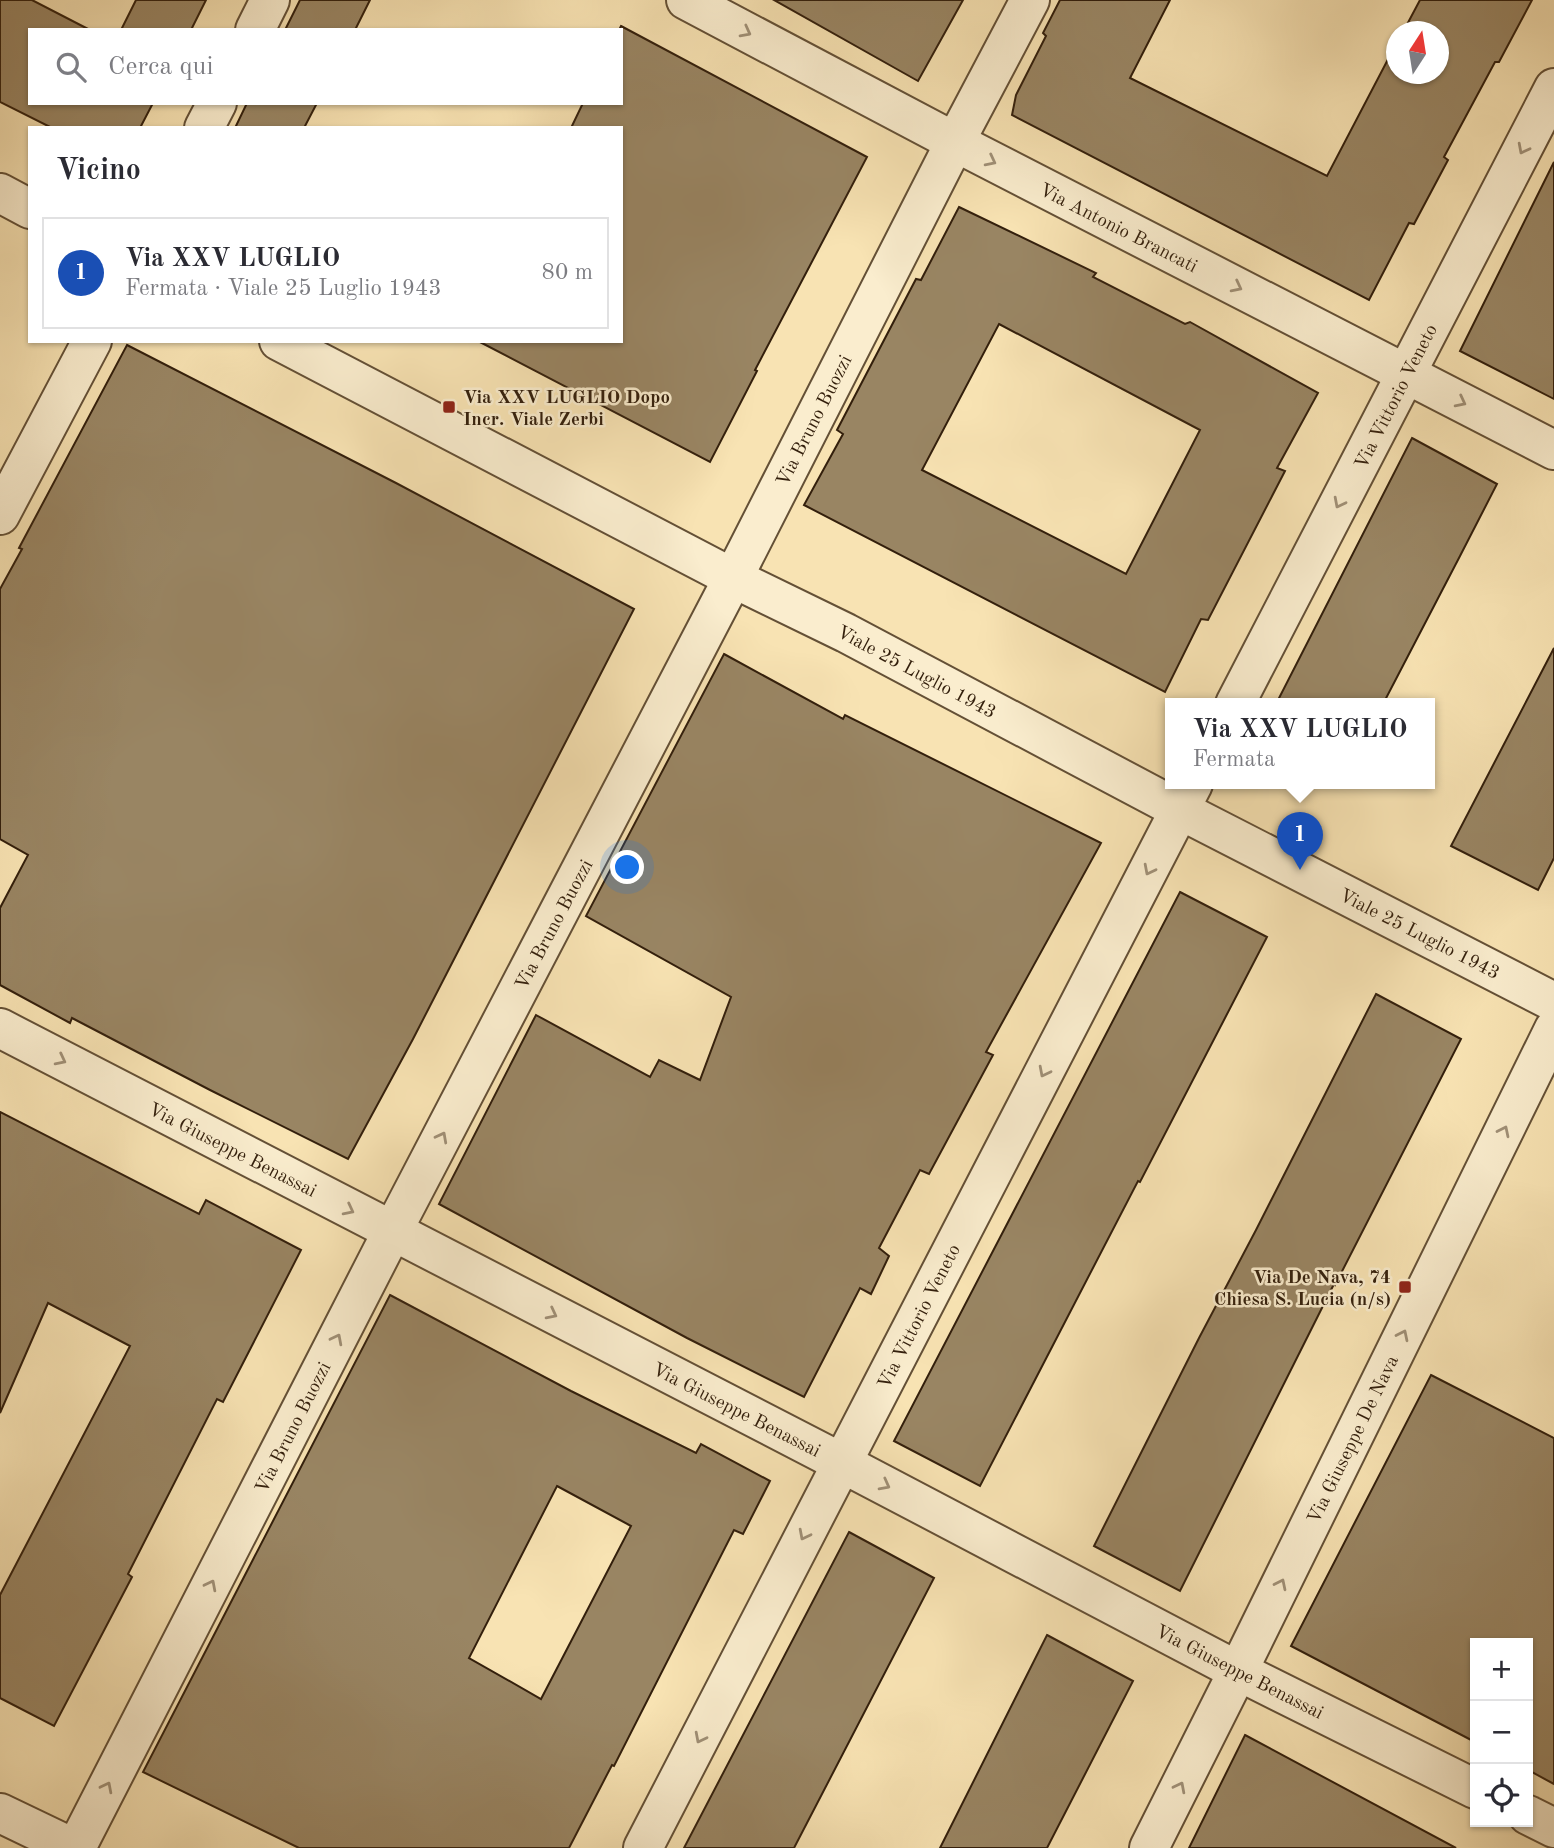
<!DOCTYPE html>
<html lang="it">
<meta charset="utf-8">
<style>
body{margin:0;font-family:"Old Standard TT",serif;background:#f2f2f3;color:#2b2b33}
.controls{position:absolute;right:21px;bottom:21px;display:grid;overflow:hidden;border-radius:0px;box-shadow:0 2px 5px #0004}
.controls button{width:63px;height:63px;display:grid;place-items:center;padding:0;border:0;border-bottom:2px solid #e1e1e2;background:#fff;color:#2b2b33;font:35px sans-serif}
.compass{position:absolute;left:1386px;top:21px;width:63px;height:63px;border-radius:50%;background:#fff;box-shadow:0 2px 5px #0004;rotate:12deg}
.you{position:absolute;left:628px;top:868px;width:24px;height:24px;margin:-18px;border:5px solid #fff;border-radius:50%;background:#1a73e8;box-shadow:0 0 0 10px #1a73e833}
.badge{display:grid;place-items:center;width:46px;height:46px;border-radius:50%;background:#8f2418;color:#fff;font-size:23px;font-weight:700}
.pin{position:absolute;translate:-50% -58px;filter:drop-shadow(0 2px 4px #0008)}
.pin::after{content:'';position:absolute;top:37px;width:24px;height:21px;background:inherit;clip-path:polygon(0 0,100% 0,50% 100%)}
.popup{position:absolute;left:1165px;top:698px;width:270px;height:91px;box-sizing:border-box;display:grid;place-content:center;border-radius:0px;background:#fff;filter:drop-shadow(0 2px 5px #0005);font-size:23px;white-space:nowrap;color:#7c7c81}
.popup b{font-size:26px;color:#2b2b33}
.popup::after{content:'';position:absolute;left:50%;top:100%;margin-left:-14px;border:14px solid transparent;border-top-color:#fff}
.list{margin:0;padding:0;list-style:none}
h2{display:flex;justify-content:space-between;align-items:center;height:91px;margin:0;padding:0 28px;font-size:30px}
h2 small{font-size:23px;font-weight:400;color:#7c7c81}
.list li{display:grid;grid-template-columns:46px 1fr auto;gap:21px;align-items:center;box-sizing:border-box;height:112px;margin:0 14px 14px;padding:0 14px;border:2px solid #e1e1e2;border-radius:0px}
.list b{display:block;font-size:26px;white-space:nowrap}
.list p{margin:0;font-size:23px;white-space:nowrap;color:#7c7c81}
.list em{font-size:23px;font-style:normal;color:#7c7c81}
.icon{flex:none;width:38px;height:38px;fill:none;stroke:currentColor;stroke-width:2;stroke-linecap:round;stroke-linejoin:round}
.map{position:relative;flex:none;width:1554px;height:1848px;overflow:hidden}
.search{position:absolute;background:#fff;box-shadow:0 2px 5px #0004;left:28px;top:28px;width:595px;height:77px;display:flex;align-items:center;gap:18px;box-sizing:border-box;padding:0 24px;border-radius:0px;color:#7c7c81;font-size:26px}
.panel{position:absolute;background:#fff;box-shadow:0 2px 5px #0004;left:28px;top:126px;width:595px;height:217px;border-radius:0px}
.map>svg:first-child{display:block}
</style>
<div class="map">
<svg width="1554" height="1848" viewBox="0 0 1554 1848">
<rect width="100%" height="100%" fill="#f8e3b3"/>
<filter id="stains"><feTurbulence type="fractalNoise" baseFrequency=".00286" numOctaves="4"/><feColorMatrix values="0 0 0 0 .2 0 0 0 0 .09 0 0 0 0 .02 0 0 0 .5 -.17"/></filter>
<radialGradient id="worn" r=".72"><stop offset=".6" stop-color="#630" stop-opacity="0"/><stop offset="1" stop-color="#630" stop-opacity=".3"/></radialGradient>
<g fill="#998563" stroke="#331f0c" stroke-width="2" fill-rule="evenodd">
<path d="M0,0H32L90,30H30V103H153L140,128H52L0,102Z"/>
<path d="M136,0H206L191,30H121Z"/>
<path d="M300,0H370L355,30H285Z"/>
<path d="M774,0H963L918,81Z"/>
<path d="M1060,0H1170L1130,78L1327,176L1396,44V74H1438V32H1403L1420,0H1532L1499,62H1495L1444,157L1448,160L1414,224L1409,223L1369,300L1012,115L1016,95L1046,36L1043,33Z"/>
<path d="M621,26L867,157L755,370L757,371L710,462L478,341H621V128H571L583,103H621V30H619Z"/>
<path d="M247,103H317L304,128H235Z"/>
<path d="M1554,162V399L1460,351Z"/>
<path d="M959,207L1096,273L1093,277L1185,324L1190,322L1318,393L1277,468L1285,471L1208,620L1201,619L1165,692L804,505L843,434L837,430L916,279L921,280ZM999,324L1200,430L1126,574L922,470Z"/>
<path d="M127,345L396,483L634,609L413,1039L348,1159L210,1090L72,1018L70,1023L0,985V908L28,855L0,839V589L22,549L19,548Z"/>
<path d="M1412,438L1497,484L1460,556L1383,704H1276Z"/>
<path d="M1554,648V858L1538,890L1451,846Z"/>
<path d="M724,654L843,719L845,715L1101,843L986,1052L993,1055L929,1174L920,1170L879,1248L889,1256L871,1294L860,1288L804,1397L687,1338L439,1204L536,1015L650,1077L659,1060L700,1080L731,997L586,916Z"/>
<path d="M1180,892L1267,937L1140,1182L1138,1181L980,1486L894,1441Z"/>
<path d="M1376,994L1461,1039L1335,1285L1334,1284L1180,1591L1094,1546L1199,1338L1256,1230Z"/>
<path d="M0,1112L199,1214L206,1200L301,1250L223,1402L217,1399L128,1574L132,1577L54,1726L0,1698V1595L130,1346L48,1303L0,1413Z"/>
<path d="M390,1295L571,1391L696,1453L701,1444L770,1481L743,1534L734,1530L614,1766L612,1765L569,1848H299L143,1772ZM557,1486L631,1526L541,1699L469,1658Z"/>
<path d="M1431,1375L1554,1438V1784L1528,1770V1643H1475V1742L1291,1646Z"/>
<path d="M849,1532L934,1578L794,1848H684Z"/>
<path d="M1047,1635L1133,1681L1047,1848H940Z"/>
<path d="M1245,1735L1456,1848H1189Z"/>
</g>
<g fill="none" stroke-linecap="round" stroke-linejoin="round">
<defs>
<g id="minor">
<path d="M686,0L955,142L1554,450"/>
<path d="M255,30L270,0"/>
<path d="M204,128L217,103"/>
<path d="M0,515L92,341"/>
<path d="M0,1028L842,1463L1238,1671L1475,1789"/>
<path d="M1528,1815L1554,1828"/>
<path d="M76,1848L392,1232L733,578L955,142L1030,0"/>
</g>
<g id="tertiary">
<path d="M0,193L30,209"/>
<path d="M279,341L733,578L846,633L1180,810L1554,1002"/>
<path d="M1235,704L1554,88"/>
<path d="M0,1813L73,1848"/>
<path d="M643,1848L1193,784"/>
<path d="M1149,1848L1238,1671L1554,1029"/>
</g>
</defs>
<use href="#minor" stroke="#645036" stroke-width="42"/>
<use href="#tertiary" stroke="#645036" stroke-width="42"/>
<use href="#minor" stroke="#faedce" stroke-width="38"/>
<use href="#tertiary" stroke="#faedce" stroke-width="38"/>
</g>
<defs><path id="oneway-chevron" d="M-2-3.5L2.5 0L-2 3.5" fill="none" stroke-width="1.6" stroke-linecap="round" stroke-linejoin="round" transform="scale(1.75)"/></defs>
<g stroke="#a09077">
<use href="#oneway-chevron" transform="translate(746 32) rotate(28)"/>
<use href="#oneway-chevron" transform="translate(1523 149) rotate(117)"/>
<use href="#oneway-chevron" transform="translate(991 161) rotate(27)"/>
<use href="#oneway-chevron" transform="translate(1237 287) rotate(27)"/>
<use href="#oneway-chevron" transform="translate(1461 402) rotate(27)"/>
<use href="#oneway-chevron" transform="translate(1339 503) rotate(117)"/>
<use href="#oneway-chevron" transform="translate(1149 870) rotate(117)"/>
<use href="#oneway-chevron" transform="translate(61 1060) rotate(27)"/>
<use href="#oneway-chevron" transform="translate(1044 1072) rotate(117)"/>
<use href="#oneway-chevron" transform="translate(1504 1131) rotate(-64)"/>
<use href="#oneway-chevron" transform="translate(442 1137) rotate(-62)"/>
<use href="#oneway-chevron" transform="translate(349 1210) rotate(27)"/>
<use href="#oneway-chevron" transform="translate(552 1314) rotate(27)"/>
<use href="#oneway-chevron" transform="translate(1403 1335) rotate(-64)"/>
<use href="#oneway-chevron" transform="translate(337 1339) rotate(-63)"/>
<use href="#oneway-chevron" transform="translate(885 1485) rotate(28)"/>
<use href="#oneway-chevron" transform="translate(804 1535) rotate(117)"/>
<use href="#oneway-chevron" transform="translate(1281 1584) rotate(-64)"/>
<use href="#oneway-chevron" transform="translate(211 1585) rotate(-63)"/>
<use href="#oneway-chevron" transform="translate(700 1738) rotate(117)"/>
<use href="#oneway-chevron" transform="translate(107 1787) rotate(-63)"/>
<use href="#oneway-chevron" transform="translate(1180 1787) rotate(-63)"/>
</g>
<g fill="#8f2418" stroke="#faedce" stroke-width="2.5">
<rect x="442" y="400" width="14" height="14" rx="3.5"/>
<rect x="1398" y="1280" width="14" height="14" rx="3.5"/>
</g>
<g text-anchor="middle" stroke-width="5" stroke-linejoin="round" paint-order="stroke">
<g font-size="19" fill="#331f0c" stroke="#faedce">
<text transform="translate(1119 227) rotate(27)" y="7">Via Antonio Brancati</text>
<text transform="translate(1395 396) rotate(-63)" y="7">Via Vittorio Veneto</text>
<text transform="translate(813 420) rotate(-63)" y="7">Via Bruno Buozzi</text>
<text transform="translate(917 671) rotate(28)" y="7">Viale 25 Luglio 1943</text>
<text transform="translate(553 924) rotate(-62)" y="7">Via Bruno Buozzi</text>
<text transform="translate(1420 933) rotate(27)" y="7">Viale 25 Luglio 1943</text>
<text transform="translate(233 1149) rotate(27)" y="7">Via Giuseppe Benassai</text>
<text transform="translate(918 1316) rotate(-63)" y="7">Via Vittorio Veneto</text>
<text transform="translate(737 1409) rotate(27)" y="7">Via Giuseppe Benassai</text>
<text transform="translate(292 1427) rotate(-63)" y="7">Via Bruno Buozzi</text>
<text transform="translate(1352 1439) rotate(-64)" y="7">Via Giuseppe De Nava</text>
<text transform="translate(1240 1671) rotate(27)" y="7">Via Giuseppe Benassai</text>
</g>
<g font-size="19" font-weight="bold" fill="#331f0c" stroke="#faedce" text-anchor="start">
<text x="463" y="403">Via XXV LUGLIO Dopo<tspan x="463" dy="22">Incr. Viale Zerbi</tspan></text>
<text x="1391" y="1283" text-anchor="end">Via De Nava, 74<tspan x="1391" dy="22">Chiesa S. Lucia (n/s)</tspan></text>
</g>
</g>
<rect width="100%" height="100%" filter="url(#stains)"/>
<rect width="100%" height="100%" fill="url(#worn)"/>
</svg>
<div class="controls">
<button>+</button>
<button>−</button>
<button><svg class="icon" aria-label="locate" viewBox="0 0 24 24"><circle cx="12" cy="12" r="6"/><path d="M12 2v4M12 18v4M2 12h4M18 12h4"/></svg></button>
</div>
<svg class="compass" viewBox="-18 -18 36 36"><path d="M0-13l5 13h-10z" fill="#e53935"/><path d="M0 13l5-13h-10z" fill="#7c7c81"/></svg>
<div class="you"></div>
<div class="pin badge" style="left:1300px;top:870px;background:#1a4fb4">1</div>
<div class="popup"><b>Via XXV LUGLIO</b>Fermata</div>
<div class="search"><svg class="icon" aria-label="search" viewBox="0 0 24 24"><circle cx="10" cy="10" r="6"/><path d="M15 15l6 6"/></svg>Cerca qui</div>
<section class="panel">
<h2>Vicino<small></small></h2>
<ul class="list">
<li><span class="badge" style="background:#1a4fb4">1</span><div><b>Via XXV LUGLIO</b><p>Fermata · Viale 25 Luglio 1943</p></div><em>80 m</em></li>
</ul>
</section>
</div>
